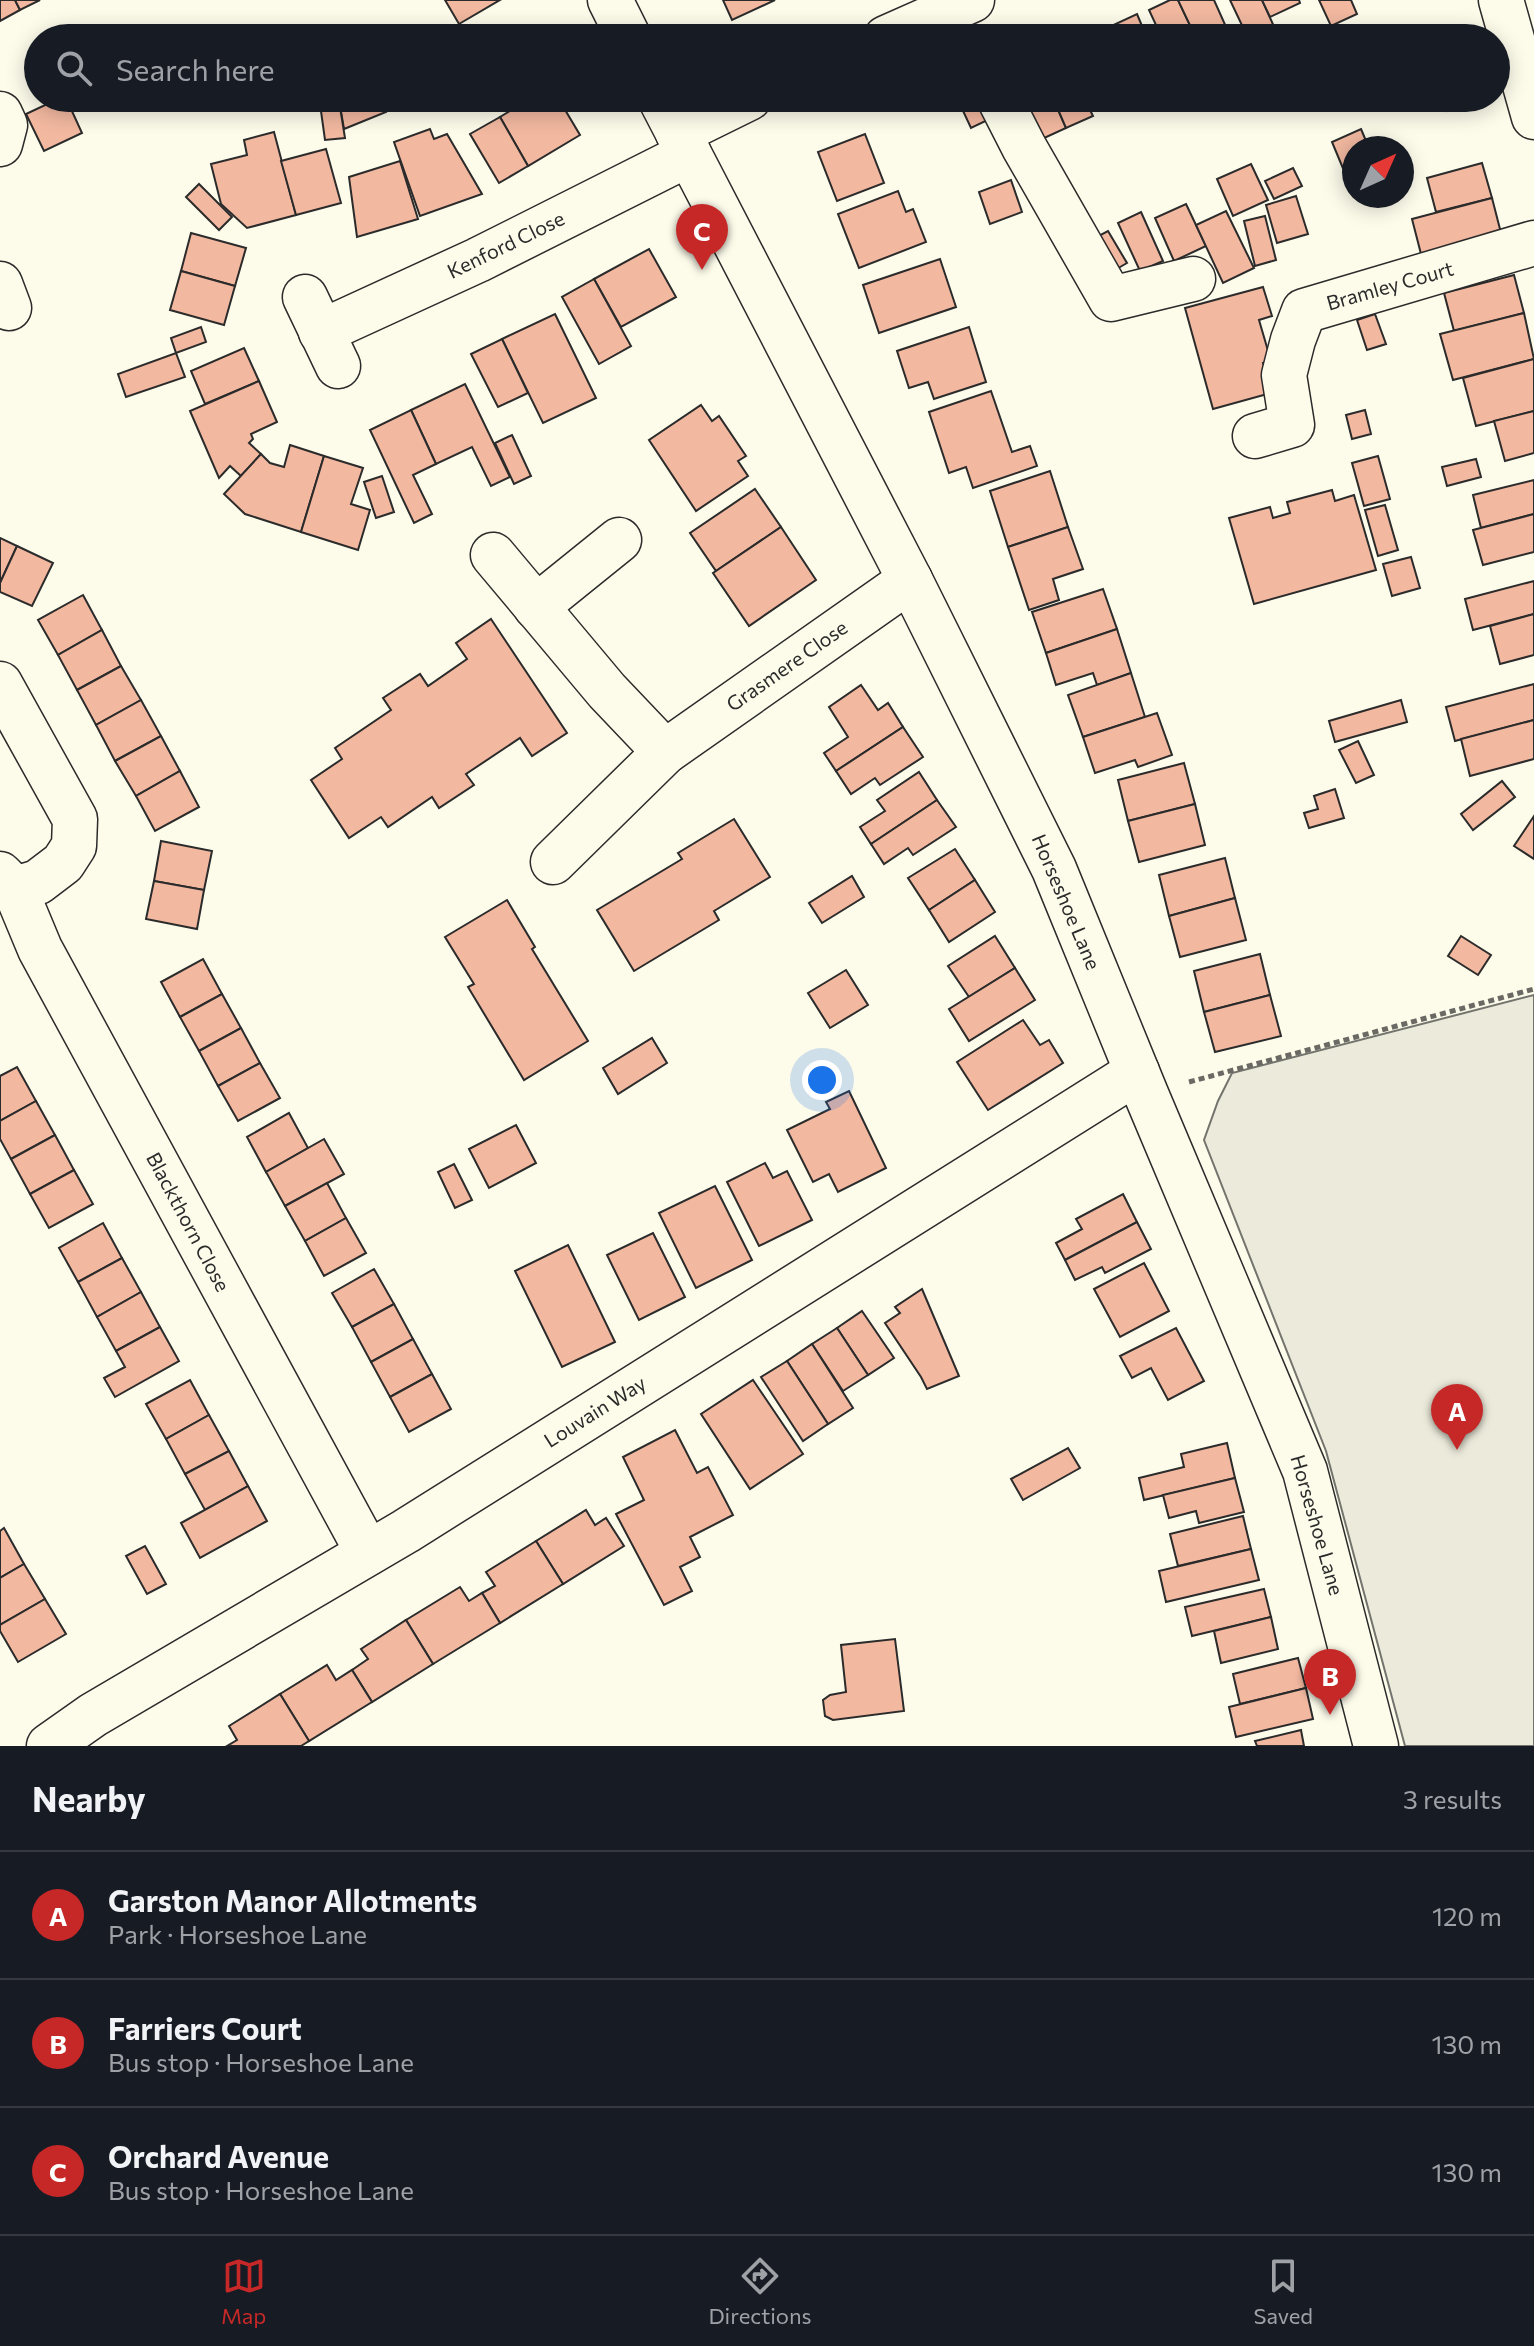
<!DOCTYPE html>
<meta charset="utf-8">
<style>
body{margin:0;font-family:Commissioner,sans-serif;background:#20242c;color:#f1f3f6}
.compass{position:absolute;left:1342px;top:136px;width:72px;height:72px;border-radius:50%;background:#171b24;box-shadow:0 4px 20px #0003;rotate:45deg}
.you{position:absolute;left:822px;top:1080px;width:28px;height:28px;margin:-20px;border:6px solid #fff;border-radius:50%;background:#1a73e8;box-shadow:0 0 0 12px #1a73e833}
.badge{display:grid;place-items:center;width:52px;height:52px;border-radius:50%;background:#c62828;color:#fff;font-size:26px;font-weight:700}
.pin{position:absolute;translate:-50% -66px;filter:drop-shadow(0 2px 4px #0008)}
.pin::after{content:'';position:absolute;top:42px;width:28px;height:24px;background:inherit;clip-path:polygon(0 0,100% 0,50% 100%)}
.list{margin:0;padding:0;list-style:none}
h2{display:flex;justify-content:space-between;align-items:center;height:104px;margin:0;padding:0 32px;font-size:34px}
h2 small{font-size:26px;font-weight:400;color:#9ea1a6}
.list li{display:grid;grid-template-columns:52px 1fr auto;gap:24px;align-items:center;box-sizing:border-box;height:128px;padding:0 32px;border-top:2px solid #363941}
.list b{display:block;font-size:30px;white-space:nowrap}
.list p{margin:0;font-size:26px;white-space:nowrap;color:#9ea1a6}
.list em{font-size:26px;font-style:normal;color:#9ea1a6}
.icon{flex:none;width:44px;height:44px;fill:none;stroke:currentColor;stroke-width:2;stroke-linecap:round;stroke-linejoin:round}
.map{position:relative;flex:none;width:1534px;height:1746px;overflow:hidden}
.search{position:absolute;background:#171b24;box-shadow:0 4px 20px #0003;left:24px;right:24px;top:24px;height:88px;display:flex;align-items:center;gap:20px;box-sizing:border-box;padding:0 28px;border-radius:44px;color:#9ea1a6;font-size:30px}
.sheet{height:488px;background:#171b24}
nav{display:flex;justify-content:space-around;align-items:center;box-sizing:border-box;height:112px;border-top:2px solid #363941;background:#171b24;font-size:22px;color:#9ea1a6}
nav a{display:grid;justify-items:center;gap:4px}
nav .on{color:#c62828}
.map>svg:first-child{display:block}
</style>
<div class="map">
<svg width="1534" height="1746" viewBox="0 0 1534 1746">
<rect width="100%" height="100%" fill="#fdfbea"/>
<path fill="#ecebdb" stroke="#74746e" stroke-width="2" d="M1534,995V1746H1405L1326,1451L1204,1140L1218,1101L1232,1073Z"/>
<g fill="#f2b8a0" stroke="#2b2b2b" stroke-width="2">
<path d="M0,0H15L20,10L0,21Z"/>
<path d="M15,0H40L20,10Z"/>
<path d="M445,0H500L459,24Z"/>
<path d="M723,0H775L732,20Z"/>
<path d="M1170,0H1178L1196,38H1162L1149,10Z"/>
<path d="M1178,0H1214L1231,38H1196Z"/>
<path d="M1230,0H1262L1276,31L1261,38H1248Z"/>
<path d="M1262,0H1299L1300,3L1270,17Z"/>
<path d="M1319,0H1351L1357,14L1331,26Z"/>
<path d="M1137,14L1147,38H1111L1107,28Z"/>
<path d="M1107,28L1111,38H1085Z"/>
<path d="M60,98H66L82,133L44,151L26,114Z"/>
<path d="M359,98H380L386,112L344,129L340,106Z"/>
<path d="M531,98H558L580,135L528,166L500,117Z"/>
<path d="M957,98H990L998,115L971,128Z"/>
<path d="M1010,98H1053L1066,128L1042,139Z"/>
<path d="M1053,98H1084L1093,116L1066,128Z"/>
<path d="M1102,98H1128L1106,108Z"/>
<path d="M1441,98H1479L1447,111Z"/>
<path d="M339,101L345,138L325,140L320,104Z"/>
<path d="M500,117L528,166L499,183L470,134Z"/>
<path d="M430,129L434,139L447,134L482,194L420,216L394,142Z"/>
<path d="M1361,129L1369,148H1354V174L1347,178L1332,142Z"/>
<path d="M274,132L296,215L247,228L221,204L211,164L247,155L244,140Z"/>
<path d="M865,134L884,183L837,201L818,152Z"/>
<path d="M326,149L341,203L296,215L281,161Z"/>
<path d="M400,161L418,219L357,237L349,177Z"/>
<path d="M1482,163L1492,198L1436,212L1427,178Z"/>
<path d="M1251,164L1268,200L1233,216L1217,179Z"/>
<path d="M1293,168L1302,186L1274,199L1265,181Z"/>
<path d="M1011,180L1022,212L990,224L979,192Z"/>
<path d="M199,184L232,217L219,230L186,197Z"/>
<path d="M898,191L906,212L913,209L926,242L859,268L838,214Z"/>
<path d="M1296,196L1308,234L1277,243L1266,205Z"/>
<path d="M1492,198L1501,233L1421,254L1412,219Z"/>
<path d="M1186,204L1206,246L1174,261L1155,218Z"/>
<path d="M1226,211L1254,268L1223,283L1196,225Z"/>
<path d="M1141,212L1163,261L1140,271L1118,223Z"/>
<path d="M1265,216L1276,260L1255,266L1244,221Z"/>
<path d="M1108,231L1127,263L1108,274L1089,241Z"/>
<path d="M191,233L246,248L235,286L181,271Z"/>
<path d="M649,249L676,297L621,327L594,279Z"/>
<path d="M940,259L956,307L879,333L863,285Z"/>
<path d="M181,271L235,286L224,325L170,310Z"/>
<path d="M1514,275L1524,313L1454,331L1444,293Z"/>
<path d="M594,279L631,346L599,364L562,297Z"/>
<path d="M1263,287L1272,316L1259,320L1271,361L1263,363L1271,393L1213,409L1185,308Z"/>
<path d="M1524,313L1534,359L1453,380L1440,334Z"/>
<path d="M555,314L596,398L543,423L502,339Z"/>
<path d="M1375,314L1386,344L1367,350L1357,320Z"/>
<path d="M201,327L206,342L176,353L171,338Z"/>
<path d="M969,327L986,382L934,399L928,382L909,388L897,351Z"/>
<path d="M502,339L528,393L498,407L471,354Z"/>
<path d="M244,348L259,381L205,404L191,371Z"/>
<path d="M176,353L185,377L126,397L118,374Z"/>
<path d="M1534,359V411L1476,426L1463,378Z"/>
<path d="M259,381L277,422L251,434L253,439L249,443L261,454L241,476L230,466L219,478L190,411Z"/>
<path d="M465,384L510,477L491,486L472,447L436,464L411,410Z"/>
<path d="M991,391L1012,452L1030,446L1037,466L973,488L966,467L949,473L929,412Z"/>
<path d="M701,405L712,421L719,416L746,456L738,461L748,476L696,511L649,440Z"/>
<path d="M411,410L436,464L413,475L432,514L414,523L370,430Z"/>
<path d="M1365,410L1371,434L1352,439L1346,415Z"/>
<path d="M1534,411V453L1505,461L1494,421Z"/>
<path d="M512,435L531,476L514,484L495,443Z"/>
<path d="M290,445L324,456L301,532L245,514L224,494L261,454L270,463L284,467Z"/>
<path d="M324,456L363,468L351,504L370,510L358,550L301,532Z"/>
<path d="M1378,456L1390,499L1364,506L1352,463Z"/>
<path d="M1476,459L1481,477L1447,486L1442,467Z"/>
<path d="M1050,471L1068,527L1008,547L990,491Z"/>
<path d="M382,476L394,512L376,518L364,482Z"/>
<path d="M1534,480V514L1481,528L1473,495Z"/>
<path d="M755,489L781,527L716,571L690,533Z"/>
<path d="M1332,490L1335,501L1354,495L1376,570L1254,604L1229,518L1270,507L1273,518L1290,513L1287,502Z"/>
<path d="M1385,505L1398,550L1378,556L1365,510Z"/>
<path d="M1534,514V552L1483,565L1473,530Z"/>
<path d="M781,527L816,580L749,626L713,573Z"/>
<path d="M1068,527L1083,569L1053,579L1059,600L1029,610L1008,547Z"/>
<path d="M0,538L17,546L0,583Z"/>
<path d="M17,546L53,563L32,606L0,592V583Z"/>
<path d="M1411,557L1420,588L1392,596L1383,564Z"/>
<path d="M1534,581V614L1473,630L1465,599Z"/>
<path d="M1103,589L1117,629L1046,653L1032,612Z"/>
<path d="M83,595L102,630L58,655L38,620Z"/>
<path d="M1534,614V655L1500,664L1490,626Z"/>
<path d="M491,619L567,733L532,756L520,738L466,774L474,785L439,808L432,797L388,827L381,817L349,838L311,780L342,759L335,748L391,710L383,698L420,674L428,686L467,659L456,643Z"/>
<path d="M1117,629L1131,673L1097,685L1093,673L1056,685L1046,653Z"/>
<path d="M102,630L121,666L77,690L58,655Z"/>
<path d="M121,666L141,700L96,725L77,690Z"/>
<path d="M1131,673L1145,717L1083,737L1068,695Z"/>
<path d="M1534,684V720L1455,741L1446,707Z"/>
<path d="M861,685L878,710L888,703L903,727L836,771L824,753L848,737L829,707Z"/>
<path d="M141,700L161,736L115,761L96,725Z"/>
<path d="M1401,700L1407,722L1335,742L1329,721Z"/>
<path d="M1157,713L1172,755L1138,767L1135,760L1095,773L1083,737Z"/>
<path d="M1534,720V759L1470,776L1461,739Z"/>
<path d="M903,727L923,757L880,785L875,778L851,794L836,771Z"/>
<path d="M161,736L180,771L136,796L115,761Z"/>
<path d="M1358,741L1374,775L1356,783L1339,750Z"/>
<path d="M1184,763L1195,804L1128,821L1118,780Z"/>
<path d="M180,771L199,807L155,831L136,796Z"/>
<path d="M919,772L937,800L871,844L860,827L885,811L877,800Z"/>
<path d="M1502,781L1515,797L1473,830L1461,814Z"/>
<path d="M1335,789L1344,818L1309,828L1304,813L1318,809L1314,796Z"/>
<path d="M937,800L956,827L913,855L908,848L884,864L871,844Z"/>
<path d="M1195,804L1205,845L1139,862L1128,821Z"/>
<path d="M1534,816V859L1514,846Z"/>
<path d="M734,819L770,877L714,911L719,920L634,971L597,910L682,859L678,853Z"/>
<path d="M161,841L212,851L204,890L154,881Z"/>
<path d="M955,849L975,880L929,910L908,878Z"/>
<path d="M1225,858L1235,898L1169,916L1159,875Z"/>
<path d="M852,876L864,897L822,923L809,903Z"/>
<path d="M975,880L995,912L949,942L929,910Z"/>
<path d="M154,881L204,890L197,929L146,919Z"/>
<path d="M1235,898L1246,940L1180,957L1169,916Z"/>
<path d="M507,900L535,947L532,949L588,1041L524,1080L468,987L474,984L445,937Z"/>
<path d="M995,936L1015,968L969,997L948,966Z"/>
<path d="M1461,936L1491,955L1478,975L1448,956Z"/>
<path d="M1260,954L1270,995L1204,1012L1194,971Z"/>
<path d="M203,959L222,994L180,1017L161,982Z"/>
<path d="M1015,968L1035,1000L969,1041L949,1009Z"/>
<path d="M846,970L868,1005L830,1028L808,993Z"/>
<path d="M222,994L241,1028L199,1051L180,1017Z"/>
<path d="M1270,995L1281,1036L1215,1052L1204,1012Z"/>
<path d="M1023,1020L1040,1045L1049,1040L1063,1063L988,1110L957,1062Z"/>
<path d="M241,1028L260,1063L218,1086L199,1051Z"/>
<path d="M652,1038L667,1063L618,1094L603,1068Z"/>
<path d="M260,1063L280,1098L238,1121L218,1086Z"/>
<path d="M17,1067L36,1101L0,1121V1076Z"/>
<path d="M849,1091L886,1168L838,1192L829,1174L813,1182L787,1130L830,1109L826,1102Z"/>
<path d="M36,1101L55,1135L11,1159L0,1139V1121Z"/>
<path d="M289,1113L308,1148L266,1172L247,1137Z"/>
<path d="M516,1125L536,1163L489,1188L469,1149Z"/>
<path d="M55,1135L74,1170L30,1194L11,1159Z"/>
<path d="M324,1139L344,1174L285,1206L266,1172Z"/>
<path d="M765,1163L773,1178L787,1171L812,1220L759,1246L727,1182Z"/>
<path d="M454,1164L472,1200L455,1208L438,1172Z"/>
<path d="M74,1170L93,1204L49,1228L30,1194Z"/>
<path d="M327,1183L346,1218L305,1241L285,1206Z"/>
<path d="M715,1186L752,1260L696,1288L659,1213Z"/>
<path d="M1123,1194L1137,1222L1065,1260L1056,1243L1082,1229L1076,1219Z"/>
<path d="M346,1218L366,1253L324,1276L305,1241Z"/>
<path d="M1137,1222L1151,1249L1105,1273L1102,1267L1075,1280L1065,1260Z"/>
<path d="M103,1223L122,1258L78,1282L59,1248Z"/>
<path d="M653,1233L685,1297L639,1320L607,1255Z"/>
<path d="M568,1245L615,1342L562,1367L515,1271Z"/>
<path d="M122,1258L141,1292L97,1317L78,1282Z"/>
<path d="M1144,1263L1169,1311L1120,1337L1094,1289Z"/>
<path d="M374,1269L394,1304L352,1327L332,1293Z"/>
<path d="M922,1289L959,1376L927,1389L921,1377L885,1323L900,1313L895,1307Z"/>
<path d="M141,1292L160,1327L116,1351L97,1317Z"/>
<path d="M394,1304L413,1339L371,1362L352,1327Z"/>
<path d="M862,1311L894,1358L868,1375L837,1328Z"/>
<path d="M160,1327L179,1361L115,1397L104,1378L125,1367L116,1351Z"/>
<path d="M837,1328L868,1375L843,1391L812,1344Z"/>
<path d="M1176,1328L1204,1381L1168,1400L1151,1368L1132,1378L1120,1356Z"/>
<path d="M413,1339L432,1374L390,1397L371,1362Z"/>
<path d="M812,1344L853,1408L828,1424L787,1361Z"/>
<path d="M787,1361L828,1424L803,1441L761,1377Z"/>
<path d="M432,1374L451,1409L409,1432L390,1397Z"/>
<path d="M190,1380L209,1415L166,1439L146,1404Z"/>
<path d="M753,1380L803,1454L750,1489L701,1414Z"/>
<path d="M209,1415L229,1451L185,1474L166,1439Z"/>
<path d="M675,1430L697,1473L708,1467L733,1515L690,1537L700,1557L680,1567L692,1591L664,1605L616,1514L644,1500L623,1457Z"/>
<path d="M1227,1443L1235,1478L1144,1500L1139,1478L1184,1467L1181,1454Z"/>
<path d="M1068,1448L1080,1468L1023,1500L1011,1479Z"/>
<path d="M229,1451L248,1486L205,1510L185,1474Z"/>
<path d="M1235,1478L1244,1512L1199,1523L1196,1511L1169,1518L1163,1495Z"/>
<path d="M248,1486L267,1521L200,1558L181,1523Z"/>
<path d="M586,1510L595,1525L606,1518L624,1546L563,1584L536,1541Z"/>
<path d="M1243,1516L1251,1549L1178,1566L1170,1534Z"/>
<path d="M4,1528L24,1564L0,1578V1531Z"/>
<path d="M536,1541L563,1584L500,1623L482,1593L495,1586L486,1572Z"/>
<path d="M145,1546L166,1584L147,1594L126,1556Z"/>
<path d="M1251,1549L1259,1580L1166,1602L1159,1571Z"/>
<path d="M24,1564L45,1599L0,1625V1578Z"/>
<path d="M460,1587L469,1601L482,1593L500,1623L433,1664L406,1620Z"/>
<path d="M1264,1589L1271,1617L1192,1636L1185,1607Z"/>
<path d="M45,1599L66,1634L18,1662L0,1631V1625Z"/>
<path d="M1271,1617L1278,1649L1221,1663L1214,1631Z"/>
<path d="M406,1620L433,1664L372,1702L352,1670L368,1659L361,1649Z"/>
<path d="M895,1639L904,1711L833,1720L825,1716L823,1700L830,1695L846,1692L841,1645Z"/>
<path d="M1298,1658L1306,1688L1240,1704L1233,1674Z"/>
<path d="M327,1665L336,1680L352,1670L372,1702L309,1741L280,1694Z"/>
<path d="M1306,1688L1313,1719L1236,1737L1229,1707Z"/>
<path d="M280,1694L309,1741L301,1746H227L237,1740L229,1726Z"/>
<path d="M1301,1730L1304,1746H1257L1255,1741Z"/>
</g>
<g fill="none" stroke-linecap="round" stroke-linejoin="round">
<defs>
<g id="minor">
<path d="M610,0L629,38"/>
<path d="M1501,0L1534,117"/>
<path d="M886,38L972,0"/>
<path d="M660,98L910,580L1054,869L1146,1094L1305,1471L1376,1746"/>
<path d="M999,98L1024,147L1111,299L1193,279"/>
<path d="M0,114L5,125L0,144"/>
<path d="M678,133L749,98"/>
<path d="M0,284L9,308"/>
<path d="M305,297L338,366"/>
<path d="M321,332L478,260L689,154"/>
<path d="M1255,436L1292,425L1284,375L1293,340L1304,311L1534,243"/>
<path d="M493,555L607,691L665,752"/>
<path d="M536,607L619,540"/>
<path d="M0,684L75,819L74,846L63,863L38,882L15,889"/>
<path d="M553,862L665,752L910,580"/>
<path d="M0,874L15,889L40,949L368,1553"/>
<path d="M49,1746L93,1715L406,1531L1137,1072"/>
</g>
</defs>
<use href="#minor" stroke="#2b2b2b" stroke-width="47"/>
<path stroke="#6a6964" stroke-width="5" stroke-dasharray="6 4" stroke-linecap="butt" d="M1189,1082L1534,989"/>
<use href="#minor" stroke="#fdfbea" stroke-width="44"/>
</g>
<g text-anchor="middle" stroke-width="6" stroke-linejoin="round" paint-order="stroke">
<g font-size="20" fill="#2b2b2b" stroke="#fdfbea">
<text transform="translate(506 245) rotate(-26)" y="7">Kenford Close</text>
<text transform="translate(1390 286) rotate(-16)" y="7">Bramley Court</text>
<text transform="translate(787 666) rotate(-35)" y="7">Grasmere Close</text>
<text transform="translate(1066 902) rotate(67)" y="7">Horseshoe Lane</text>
<text transform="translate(188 1222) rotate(62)" y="7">Blackthorn Close</text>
<text transform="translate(595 1412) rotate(-32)" y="7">Louvain Way</text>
<text transform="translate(1317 1525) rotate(74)" y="7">Horseshoe Lane</text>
</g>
</g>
</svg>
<svg class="compass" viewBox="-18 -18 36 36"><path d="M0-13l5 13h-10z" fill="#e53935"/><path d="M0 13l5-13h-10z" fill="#9ea1a6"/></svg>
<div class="you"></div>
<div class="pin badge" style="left:1457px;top:1450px">A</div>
<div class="pin badge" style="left:1330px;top:1715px">B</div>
<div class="pin badge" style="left:702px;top:270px">C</div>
<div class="search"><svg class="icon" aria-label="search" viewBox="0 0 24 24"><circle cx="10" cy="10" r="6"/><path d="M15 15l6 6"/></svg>Search here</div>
</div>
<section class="sheet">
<h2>Nearby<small>3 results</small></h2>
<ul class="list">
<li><span class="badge">A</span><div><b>Garston Manor Allotments</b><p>Park · Horseshoe Lane</p></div><em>120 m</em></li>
<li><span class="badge">B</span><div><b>Farriers Court</b><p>Bus stop · Horseshoe Lane</p></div><em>130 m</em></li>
<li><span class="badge">C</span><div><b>Orchard Avenue</b><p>Bus stop · Horseshoe Lane</p></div><em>130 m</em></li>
</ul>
</section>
<nav>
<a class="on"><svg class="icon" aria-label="map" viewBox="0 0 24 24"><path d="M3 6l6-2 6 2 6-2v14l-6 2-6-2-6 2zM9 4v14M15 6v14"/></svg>Map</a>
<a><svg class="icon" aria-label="directions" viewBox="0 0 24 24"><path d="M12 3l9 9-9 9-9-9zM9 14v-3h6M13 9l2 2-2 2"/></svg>Directions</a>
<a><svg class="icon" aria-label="saved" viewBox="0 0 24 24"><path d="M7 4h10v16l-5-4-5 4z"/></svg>Saved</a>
</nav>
